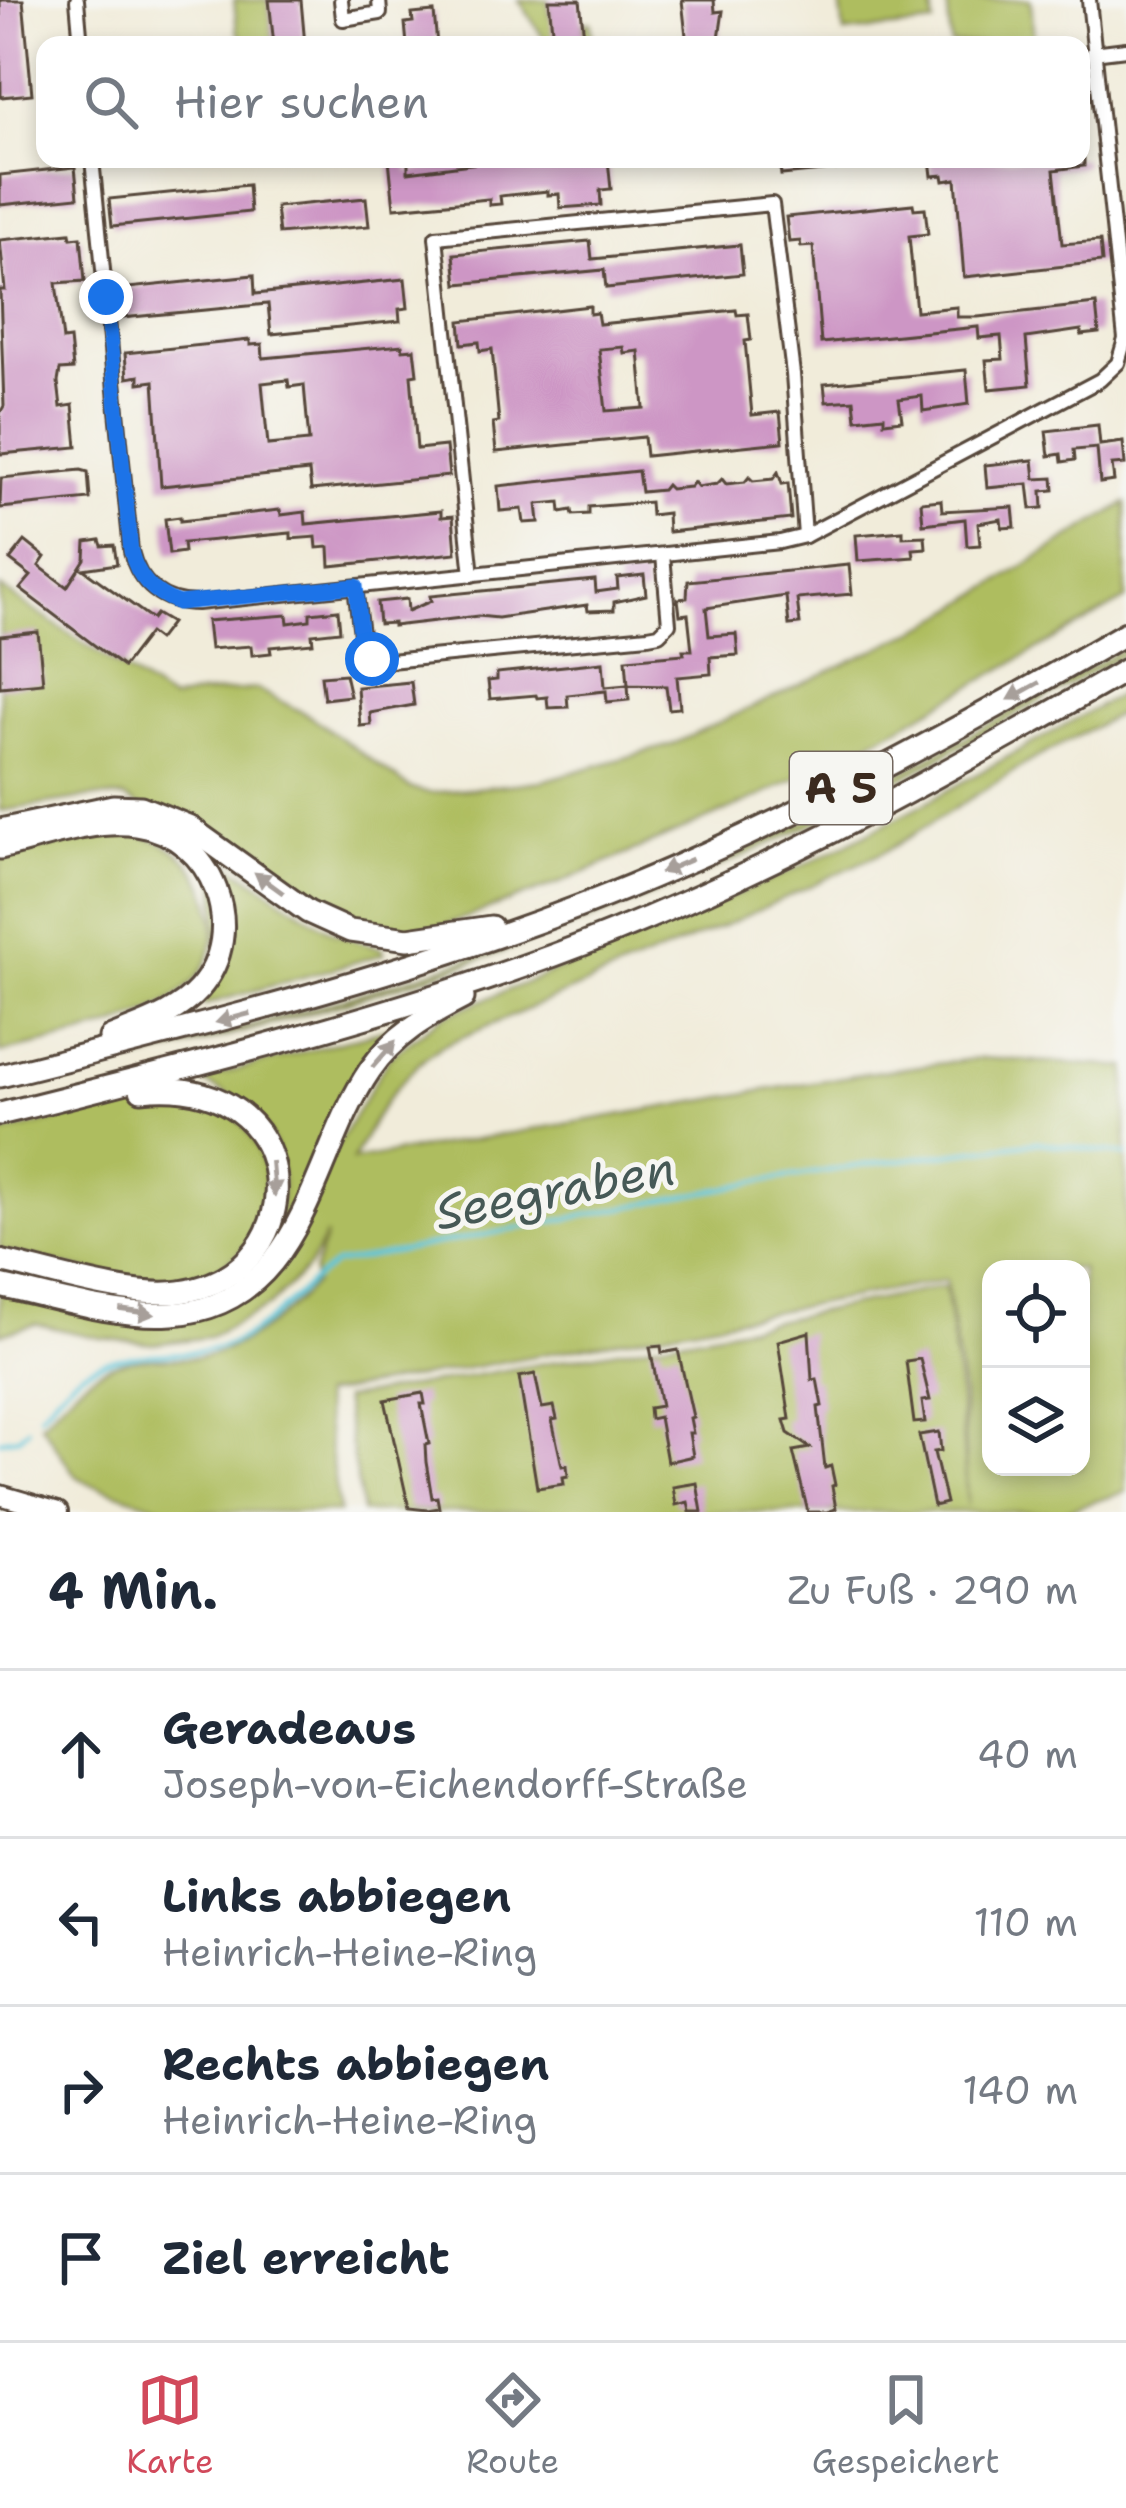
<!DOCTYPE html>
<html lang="de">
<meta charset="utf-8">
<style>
body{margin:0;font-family:"Shantell Sans",sans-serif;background:#f6f6f7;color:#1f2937}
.controls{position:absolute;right:36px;bottom:36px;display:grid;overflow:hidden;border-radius:24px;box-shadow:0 6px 18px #0003}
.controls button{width:108px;height:108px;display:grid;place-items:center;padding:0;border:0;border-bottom:3px solid #e0e1e3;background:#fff;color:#1f2937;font:60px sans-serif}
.stop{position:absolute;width:36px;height:36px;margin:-27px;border:9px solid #1a73e8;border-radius:50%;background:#fff}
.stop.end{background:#1a73e8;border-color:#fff;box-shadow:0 3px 12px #0008}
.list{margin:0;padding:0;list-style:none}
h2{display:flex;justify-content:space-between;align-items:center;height:156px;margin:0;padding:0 48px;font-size:51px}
h2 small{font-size:39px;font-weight:400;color:#747a83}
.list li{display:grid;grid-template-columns:78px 1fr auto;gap:36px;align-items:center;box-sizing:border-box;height:168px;padding:0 48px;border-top:3px solid #e0e1e3}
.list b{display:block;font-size:45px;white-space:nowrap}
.list p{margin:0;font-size:39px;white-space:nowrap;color:#747a83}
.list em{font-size:39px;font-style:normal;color:#747a83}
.icon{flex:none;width:66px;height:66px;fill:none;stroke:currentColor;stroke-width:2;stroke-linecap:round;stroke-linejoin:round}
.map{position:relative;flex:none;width:1126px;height:1512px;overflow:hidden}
.search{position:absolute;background:#fff;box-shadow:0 6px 18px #0003;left:36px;right:36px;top:36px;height:132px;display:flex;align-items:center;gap:30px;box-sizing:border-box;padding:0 42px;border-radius:24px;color:#747a83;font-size:45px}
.sheet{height:828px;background:#fff}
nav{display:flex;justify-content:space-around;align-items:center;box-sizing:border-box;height:168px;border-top:3px solid #e0e1e3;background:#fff;font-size:33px;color:#747a83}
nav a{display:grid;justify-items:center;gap:6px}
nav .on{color:#d1495b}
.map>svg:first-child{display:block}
</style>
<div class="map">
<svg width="1126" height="1512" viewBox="0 0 1126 1512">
<rect width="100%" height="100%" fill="#f6f6f2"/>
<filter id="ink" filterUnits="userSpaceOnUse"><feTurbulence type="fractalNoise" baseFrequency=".00833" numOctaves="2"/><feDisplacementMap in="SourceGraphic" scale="24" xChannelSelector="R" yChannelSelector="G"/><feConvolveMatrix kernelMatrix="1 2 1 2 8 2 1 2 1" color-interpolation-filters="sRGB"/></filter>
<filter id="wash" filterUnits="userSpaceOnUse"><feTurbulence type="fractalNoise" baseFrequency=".004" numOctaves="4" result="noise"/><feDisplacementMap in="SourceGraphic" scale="48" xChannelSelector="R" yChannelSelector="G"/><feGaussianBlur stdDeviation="2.7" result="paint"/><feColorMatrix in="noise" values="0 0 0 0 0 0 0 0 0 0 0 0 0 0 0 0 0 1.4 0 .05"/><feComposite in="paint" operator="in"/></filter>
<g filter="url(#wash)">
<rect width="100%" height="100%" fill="#f1ecda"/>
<g fill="#aebd5f" stroke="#74743e" stroke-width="3" fill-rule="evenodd">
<path d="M234,0H269L274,45H247L237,31Z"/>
<path d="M519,0H549L550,17L583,37L585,22H591L593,45H548Z"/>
<path d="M840,0H931L934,24L844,33Z"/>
<path d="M947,0H1031L1034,42L951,45Z"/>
<path d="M1126,503V599L901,726L759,797L562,882L429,931L353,925L124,798L93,797L0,811V588L171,701L200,694L256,689L310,716L410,788L430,793L542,781L671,745L932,623Z"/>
<path d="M1126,647V653C1012,717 898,784 780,839C567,939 357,1003 132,1062L130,1059C344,1002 555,939 757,844C884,785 1004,716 1126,647Z"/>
<path d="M1126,691V710L1027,763L890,849L735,921L441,1046C398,1076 375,1114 353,1160L867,1073L982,1058L1126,1067V1492L1061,1512H362L343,1399L724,1331L945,1286L959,1393L967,1506L963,1393L946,1280L322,1395L339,1512H177L89,1484L75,1475L41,1424C69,1393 95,1362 140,1359C162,1357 184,1361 206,1356C248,1346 286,1314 315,1283L313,1272L326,1235L309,1266L269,1306L209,1337L154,1344L100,1338L36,1324L0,1334V1292L142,1322L250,1293L389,1057L443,1016L648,934L815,860L918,807ZM991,1269H1081V1467H991Z"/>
<path d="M166,823L334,933L383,949L384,954L204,1005L202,1000L218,978L216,869Z"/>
<path d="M125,832C161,838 190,853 205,888C256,1014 80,1034 0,1053V856Z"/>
<path d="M402,1025C384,1042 368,1060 356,1082C306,1173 286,1310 155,1309C104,1308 50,1290 0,1279V1274C59,1287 131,1314 191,1301C270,1283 310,1185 260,1120C243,1099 222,1092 199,1080Z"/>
<path d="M176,1096C193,1101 214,1105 229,1113C245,1122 255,1142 261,1158C281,1218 242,1269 183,1281C144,1289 44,1259 0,1250V1134L143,1098Z"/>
</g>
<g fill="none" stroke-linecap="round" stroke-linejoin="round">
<g stroke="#5ec6da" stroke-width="4.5">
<path d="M40,1414C53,1401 63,1385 79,1374C124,1343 182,1364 232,1343C273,1325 299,1288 335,1264L756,1182L884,1162L1037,1142L1126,1155"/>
<path d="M0,1440L19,1437L28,1428"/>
</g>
</g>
<g id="blocks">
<g fill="#cd96c5" fill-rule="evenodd">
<path d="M0,0H23L32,94L1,97Z"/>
<path d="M269,0H301L305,45H274Z"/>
<path d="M549,0H580L584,37L553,40Z"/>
<path d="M682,0H714L715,12L723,11L718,45H687Z"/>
<path d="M434,12L437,45H407L405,23L413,22L412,14Z"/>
<path d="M389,159H408V172L510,159H534L535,167L608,160L611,189L600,190L601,205L560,208L559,194L548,195V191L500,196L501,204L489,205V199L394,208Z"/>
<path d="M779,159H862L863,167L781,175Z"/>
<path d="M930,159H1084V166L1054,170L1062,244L1100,241L1102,262L964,277L956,179L944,181L943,175L932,176Z"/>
<path d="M75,167L78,197L0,205V175Z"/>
<path d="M248,185L250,212L112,226L109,199Z"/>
<path d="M366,198L369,226L279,234L276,207Z"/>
<path d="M913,204L914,209L925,208L928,234L909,236L916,311L957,307V317H978L1096,304L1099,333L1081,335V330L1026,338L1030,385L989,389L986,360L1003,359L1001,336L979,338L978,327L821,343L813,246L801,247L800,241L789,242L786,217Z"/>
<path d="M70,233L71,238L81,237L85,281L56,283L63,340L70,339L73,369L60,370L58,382L61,407L73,405L77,447L0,454V413L4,406L0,290H5L0,240Z"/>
<path d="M590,241L592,259L740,245L743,274L606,288L604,270L457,284L454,254Z"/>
<path d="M254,275L255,294L405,279L408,308L399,309L400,321L271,334L268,304L121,318L118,289Z"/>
<path d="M590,306V314L597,313L599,324L736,310L737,315L748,314L751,340L745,341L752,415L780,412L783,442L646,456L644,437L496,452L493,423L499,422L492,349L480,351L479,342L462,344L460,321ZM623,347L624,353L639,351L644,408L606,411L599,349Z"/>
<path d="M250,340V345L262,344L263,358L402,345L403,350L414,349L417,374L411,375L417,449L446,446L449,476L311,490L309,471L161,486L154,381L139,383V376L127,378L125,353ZM288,380L289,387L304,385L309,441L268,445L262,383Z"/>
<path d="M966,370L969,404L923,411L922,396L899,399L902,420L884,422V416L856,419L854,400L826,402L824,384Z"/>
<path d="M1098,425L1100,445L1123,442L1125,464L1112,465L1114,481L1100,483L1097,448L1074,450L1075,460L1062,462L1061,454L1049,456L1046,431Z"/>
<path d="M1033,460L1035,479L1053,478L1054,490L1042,491L1043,508L1031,509L1028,484L987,488L985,465Z"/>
<path d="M81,470L88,472L90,499L0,508L1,478Z"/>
<path d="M638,471L641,492L662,490L666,485L670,489L690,487L694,482L698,487L717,484L722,479L726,484L745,482L749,477L753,481L773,479L778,472L782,484L788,483L791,519L668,532L667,513L651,515L650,502L589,507V514L573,515L572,510L561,512L560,502L537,504L539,522L524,523L522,509L500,511L498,486Z"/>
<path d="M941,500L942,511L1013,507L1015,527L1002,528L1001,519L978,523L980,545L967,546L965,519L923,524L921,502Z"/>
<path d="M280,510L281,515L305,512L306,524L441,511V517L453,516L456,553L330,566L329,547L317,548L316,537L291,539V533L183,543L184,552L169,554L165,519L180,517V521Z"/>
<path d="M903,531V537L925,536L926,548L913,549L914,557L858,561L856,535Z"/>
<path d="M100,540L102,546L114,545L117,564L83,569L152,619L156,614L171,623L158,640L149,633L123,667L20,589L31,576L10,560L25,541L45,557L39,566L67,587L85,559L86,542Z"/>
<path d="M849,565L852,594L797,599L800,624L789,625L786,596L706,608L709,636L736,634L738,655L710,657L711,674L677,677L680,708L669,709L666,686L628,685L626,659L684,654L683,650H692L688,614L680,615L678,599L687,598L688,581Z"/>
<path d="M644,575L646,595L614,602V610L588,611L587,605L498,618L478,616L393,626V623L379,624L377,602L407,599L408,611L431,601L430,596L595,580L596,592L618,589L617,578Z"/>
<path d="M338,610L340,631L312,634L313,643L270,647L271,653L252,655L251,646L210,649L207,621L287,615L288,623L310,620V613Z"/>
<path d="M38,632L43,683L0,687V636Z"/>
<path d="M603,662L605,687L628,685L629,700L607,702L606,691L567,695L568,707L548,708L547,697L537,698L536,695L490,699L488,681L497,680V673Z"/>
<path d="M345,674L350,696L324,699L321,676Z"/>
<path d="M411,682L414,705L370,713L371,725L360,726L357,687Z"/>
<path d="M809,1332L812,1380L817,1379L822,1406L818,1407L825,1468L831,1466L835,1485L832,1486L836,1509L827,1512H808L793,1451L810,1448L788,1433L784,1420L790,1419L778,1341Z"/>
<path d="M661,1346L662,1353L678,1350L693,1417L690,1418L693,1433H689L693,1456L667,1462L659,1417L650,1419L649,1408L661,1406L650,1347Z"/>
<path d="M920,1359L930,1400L922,1401L925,1422L914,1423L906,1361Z"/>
<path d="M535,1374L542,1408L554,1406L557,1419L552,1420L562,1466L567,1465L568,1476L563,1477L564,1484L537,1488L519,1377Z"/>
<path d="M423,1393L425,1404H421L429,1444L425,1445L426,1462L432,1498L437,1497L439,1508L427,1510L409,1508L385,1400Z"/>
<path d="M939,1432L941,1451L934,1452L946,1503L934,1506L919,1435Z"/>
<path d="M697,1483L702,1512H690L688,1502L676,1505L673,1487Z"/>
</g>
</g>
</g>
<g filter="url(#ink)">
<use href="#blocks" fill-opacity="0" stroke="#56473a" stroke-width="3"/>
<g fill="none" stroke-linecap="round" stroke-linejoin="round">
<defs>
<g id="street">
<path d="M77,0L81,45"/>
<path d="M341,0L343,19L380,13L379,0"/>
<path d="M1093,53L1126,49"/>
<path d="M92,159L131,551C139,585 163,603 197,603L780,542L805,536L1100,380L1118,363L1125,339L1089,0"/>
<path d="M472,575L436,237L772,204L793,374L805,536"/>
<path d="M355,587L363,650L379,662L648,636L659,634L669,624L663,555"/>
</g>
<path id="primary" d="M0,1495L58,1512"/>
<g id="highway">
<path d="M0,830L113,806L141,807L188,826L308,912L350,931L408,939L491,927"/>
<path d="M0,848C43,838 92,819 137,825C213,835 250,931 199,989C176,1015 140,1025 110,1038"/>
<path d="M0,1076C197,1027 393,978 583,905C772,832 951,734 1126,633"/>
<path d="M0,1114C176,1070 352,1027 524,966C735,892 932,781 1126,670"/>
<path d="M0,1261C49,1272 132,1299 180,1292C319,1272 309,1071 141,1090"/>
<path d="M0,1286C54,1298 117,1318 172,1314C305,1305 311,1156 370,1070C394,1035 426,1017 463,998"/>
</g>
</defs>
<use href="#street" stroke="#56473a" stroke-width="18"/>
<use href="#primary" stroke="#56473a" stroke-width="24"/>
<use href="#highway" stroke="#56473a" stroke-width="27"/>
<use href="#street" stroke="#fff" stroke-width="12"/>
<use href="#primary" stroke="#fff" stroke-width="18"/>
<use href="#highway" stroke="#fff" stroke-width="21"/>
</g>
<defs><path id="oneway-solid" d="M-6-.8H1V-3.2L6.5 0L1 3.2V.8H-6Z" transform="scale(3)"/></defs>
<g fill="#a79f9a">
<use href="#oneway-solid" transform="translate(1024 691) rotate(151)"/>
<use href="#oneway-solid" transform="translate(676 866) rotate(157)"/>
<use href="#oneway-solid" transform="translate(269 883) rotate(-144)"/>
<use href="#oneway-solid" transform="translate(233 1018) rotate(165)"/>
<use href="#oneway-solid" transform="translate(384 1054) rotate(-49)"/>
<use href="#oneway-solid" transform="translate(273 1179) rotate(85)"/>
<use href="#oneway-solid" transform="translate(137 1312) rotate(8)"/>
</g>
</g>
<g fill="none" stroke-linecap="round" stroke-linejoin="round" filter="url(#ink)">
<path stroke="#1a73e8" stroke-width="15" d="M106,297L131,551C137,578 153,593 178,603L356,586L361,644L372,659"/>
</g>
<g text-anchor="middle" stroke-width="10" stroke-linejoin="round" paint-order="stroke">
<rect fill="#f6f6f2" stroke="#73675e" stroke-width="3" x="790" y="752" width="102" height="72" rx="9"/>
<g font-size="42" font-weight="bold" fill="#3b2a1e">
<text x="841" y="803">A 5</text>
</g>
<g font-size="48" font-style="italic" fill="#465956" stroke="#f6f6f2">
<text transform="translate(555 1190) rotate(-11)" y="17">Seegraben</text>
</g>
</g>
</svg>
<div class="controls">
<button><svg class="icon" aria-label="locate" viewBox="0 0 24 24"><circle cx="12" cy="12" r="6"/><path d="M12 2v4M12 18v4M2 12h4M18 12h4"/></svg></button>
<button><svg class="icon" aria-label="layers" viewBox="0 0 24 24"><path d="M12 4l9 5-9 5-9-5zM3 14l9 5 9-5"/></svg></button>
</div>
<div class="stop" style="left:372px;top:659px"></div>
<div class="stop end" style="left:106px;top:297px"></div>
<div class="search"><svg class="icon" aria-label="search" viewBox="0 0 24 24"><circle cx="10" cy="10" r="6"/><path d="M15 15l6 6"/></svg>Hier suchen</div>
</div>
<section class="sheet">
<h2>4 Min.<small>Zu Fuß · 290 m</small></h2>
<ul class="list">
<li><svg class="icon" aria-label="ahead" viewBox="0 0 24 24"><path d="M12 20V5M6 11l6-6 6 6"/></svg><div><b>Geradeaus</b><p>Joseph-von-Eichendorff-Straße</p></div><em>40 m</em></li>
<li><svg class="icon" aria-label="left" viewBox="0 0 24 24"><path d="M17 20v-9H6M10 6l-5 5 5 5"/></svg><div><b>Links abbiegen</b><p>Heinrich-Heine-Ring</p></div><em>110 m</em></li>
<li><svg class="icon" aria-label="right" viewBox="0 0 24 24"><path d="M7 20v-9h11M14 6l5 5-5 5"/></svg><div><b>Rechts abbiegen</b><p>Heinrich-Heine-Ring</p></div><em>140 m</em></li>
<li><svg class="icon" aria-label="arrive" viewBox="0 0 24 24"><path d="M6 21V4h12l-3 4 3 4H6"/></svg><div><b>Ziel erreicht</b></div></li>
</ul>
</section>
<nav>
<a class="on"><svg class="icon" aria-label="map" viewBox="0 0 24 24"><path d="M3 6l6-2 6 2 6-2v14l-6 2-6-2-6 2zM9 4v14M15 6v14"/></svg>Karte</a>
<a><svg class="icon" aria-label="directions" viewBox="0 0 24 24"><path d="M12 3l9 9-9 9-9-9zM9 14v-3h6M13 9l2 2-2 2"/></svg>Route</a>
<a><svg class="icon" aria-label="saved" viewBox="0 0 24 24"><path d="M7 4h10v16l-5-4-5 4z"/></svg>Gespeichert</a>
</nav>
